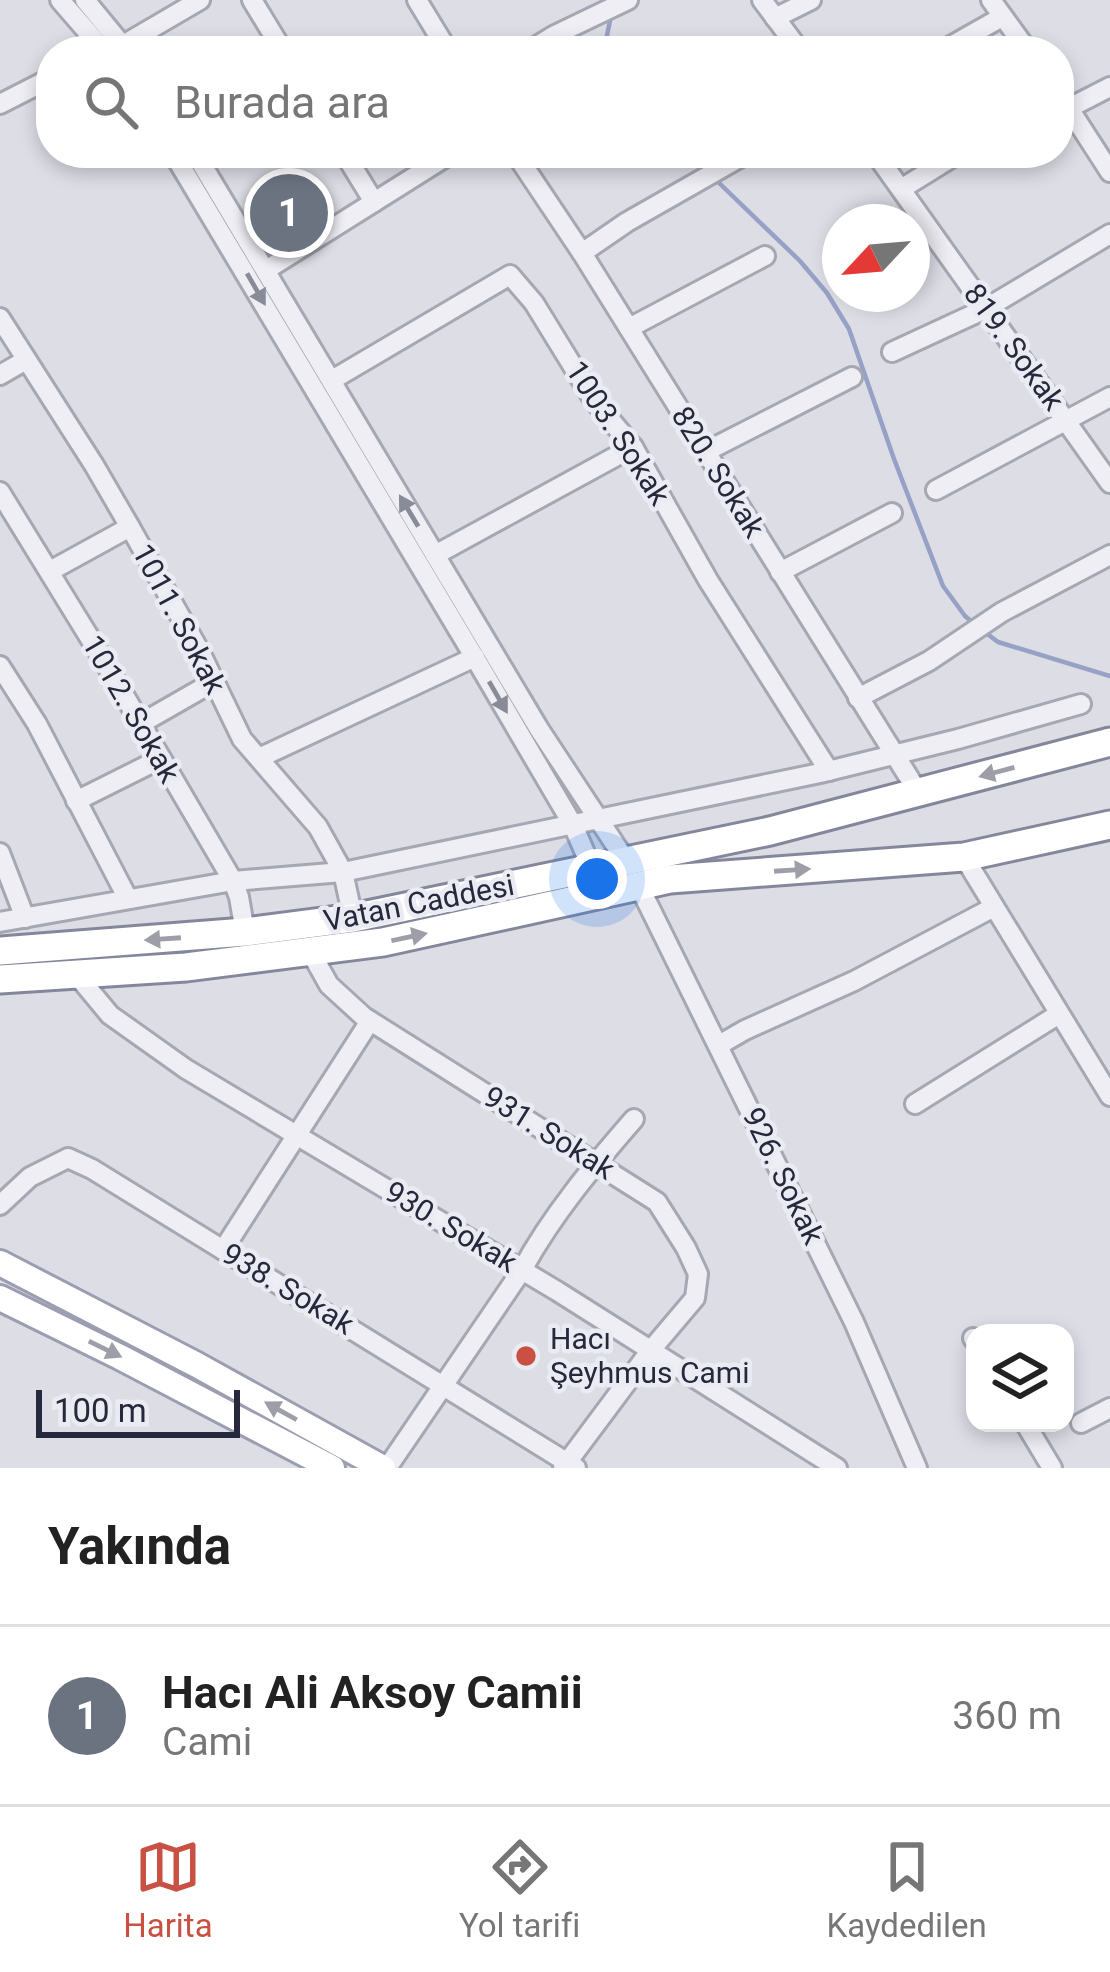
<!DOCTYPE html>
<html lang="tr">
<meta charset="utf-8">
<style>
body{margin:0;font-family:Roboto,sans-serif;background:#f6f6f6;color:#222}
.controls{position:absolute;right:36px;bottom:36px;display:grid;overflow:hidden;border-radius:24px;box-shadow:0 6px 18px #0003}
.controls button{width:108px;height:108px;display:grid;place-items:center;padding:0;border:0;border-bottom:3px solid #e0e0e0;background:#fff;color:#222;font:60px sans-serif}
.compass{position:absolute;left:822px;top:204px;width:108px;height:108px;border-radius:50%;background:#fff;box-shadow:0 6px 18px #0003;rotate:244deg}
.scale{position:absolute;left:36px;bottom:30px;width:204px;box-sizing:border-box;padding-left:12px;border:6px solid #26283b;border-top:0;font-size:33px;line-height:42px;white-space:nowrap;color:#26283b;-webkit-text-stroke:9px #ebecf3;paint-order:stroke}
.you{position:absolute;left:597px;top:879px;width:42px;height:42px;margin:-30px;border:9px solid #fff;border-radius:50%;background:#1a73e8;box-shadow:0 0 0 18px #1a73e833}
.badge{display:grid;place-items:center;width:78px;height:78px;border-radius:50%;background:#c85143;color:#fff;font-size:39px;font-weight:700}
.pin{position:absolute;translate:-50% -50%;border:6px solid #fff;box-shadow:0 3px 12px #0006}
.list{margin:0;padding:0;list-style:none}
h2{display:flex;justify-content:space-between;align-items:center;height:156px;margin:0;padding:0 48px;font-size:51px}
h2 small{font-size:39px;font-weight:400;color:#767676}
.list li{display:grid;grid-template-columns:78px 1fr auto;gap:36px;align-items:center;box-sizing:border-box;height:180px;padding:0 48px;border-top:3px solid #e0e0e0}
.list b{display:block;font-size:45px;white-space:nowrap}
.list p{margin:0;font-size:39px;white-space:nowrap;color:#767676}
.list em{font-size:39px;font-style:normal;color:#767676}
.icon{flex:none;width:66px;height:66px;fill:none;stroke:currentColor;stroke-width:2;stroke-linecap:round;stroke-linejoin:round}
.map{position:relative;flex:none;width:1110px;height:1468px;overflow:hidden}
.search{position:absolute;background:#fff;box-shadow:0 6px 18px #0003;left:36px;right:36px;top:36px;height:132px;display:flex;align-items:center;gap:30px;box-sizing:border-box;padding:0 42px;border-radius:48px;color:#767676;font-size:45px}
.sheet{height:336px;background:#fff}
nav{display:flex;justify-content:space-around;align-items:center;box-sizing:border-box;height:168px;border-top:3px solid #e0e0e0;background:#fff;font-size:33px;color:#767676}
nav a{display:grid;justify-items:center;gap:6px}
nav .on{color:#c85143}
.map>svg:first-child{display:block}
</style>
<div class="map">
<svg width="1110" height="1468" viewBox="0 0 1110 1468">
<rect width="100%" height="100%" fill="#dcdde5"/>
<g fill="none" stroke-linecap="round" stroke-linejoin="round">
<g stroke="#97a1c5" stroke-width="4.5">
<path d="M607,51L605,45L611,16"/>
<path d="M688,153L707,171"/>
<path d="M715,179L800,261L827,293L849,329L894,459L943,586L965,616L972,622"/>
<path d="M986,633L998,642L1110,676"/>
</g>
<defs>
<g id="minor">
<path d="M60,0L104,51"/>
<path d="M85,0L127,51"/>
<path d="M252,0L283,51"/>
<path d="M417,0L448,51"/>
<path d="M762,0L800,51"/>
<path d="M991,0L1028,51"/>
<path d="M775,18L811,0"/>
<path d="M102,51L123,45L200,0"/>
<path d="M529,51L555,35L628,0"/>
<path d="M942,51L1002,17"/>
<path d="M1059,93L1110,172"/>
<path d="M0,104L51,78"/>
<path d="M1069,108L1110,87"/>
<path d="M173,153L478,663L573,825L592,869"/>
<path d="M195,153L539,729L626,861"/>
<path d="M344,153L374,202"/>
<path d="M515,153L582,253L918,792"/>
<path d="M875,153L1110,483"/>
<path d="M901,189L959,153"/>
<path d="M582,253L627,222L748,153"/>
<path d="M266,270L452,153"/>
<path d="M0,318L94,465L130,527L199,650L242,739L318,827L343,872L353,918"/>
<path d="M629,328L765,256"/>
<path d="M892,352L985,309L1110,234"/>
<path d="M0,375L26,360"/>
<path d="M332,380L510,275L534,303L593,399L633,447L708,580L829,771"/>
<path d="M705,452L852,377"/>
<path d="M936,490L1110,397"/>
<path d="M0,492L107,666L233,881L239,897L245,932"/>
<path d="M435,555L633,447"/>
<path d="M50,571L130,527"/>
<path d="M780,572L892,513"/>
<path d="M0,666L37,724L128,899"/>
<path d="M858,698L929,661L1002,612L1110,555"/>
<path d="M140,724L215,681"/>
<path d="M259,758L475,657"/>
<path d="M76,801L160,759"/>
<path d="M0,853L25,918"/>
<path d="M964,857L1110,1096"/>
<path d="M640,888L854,1322L917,1468"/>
<path d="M0,922L233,881L343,872L820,773L958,739L1081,704"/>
<path d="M310,951L329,985L364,1017L657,1202L686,1248L698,1274L695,1298L651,1350L563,1468"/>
<path d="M76,974L110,1015L186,1069L557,1291L837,1468"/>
<path d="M719,1045L745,1030L854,981L994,907"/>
<path d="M915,1104L1059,1014"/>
<path d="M0,1205L30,1177L68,1158L92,1169L576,1468"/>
<path d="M223,1250L370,1021"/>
<path d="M973,1338L975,1341"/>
<path d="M1025,1423L1052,1468"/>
<path d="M1081,1423L1110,1408"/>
<path d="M387,1468L522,1270C552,1215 593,1166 634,1119"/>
</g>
<g id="major">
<path d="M0,1263L197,1365L383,1468"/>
<path d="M0,1298L120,1357L332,1468"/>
</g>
<g id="highway">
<path d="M0,951L245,932L353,918L770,831L1110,742"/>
<path d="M0,979L186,967L383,942L670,879L964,857L1110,825"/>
</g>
</defs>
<use href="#minor" stroke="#a5a7b2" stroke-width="24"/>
<use href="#major" stroke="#9b9eb0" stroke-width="30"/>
<use href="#highway" stroke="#84879b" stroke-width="33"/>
<use href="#minor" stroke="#eeeef4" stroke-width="18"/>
<use href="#major" stroke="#fff" stroke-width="24"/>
<use href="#highway" stroke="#fff" stroke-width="27"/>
</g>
<defs><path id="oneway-solid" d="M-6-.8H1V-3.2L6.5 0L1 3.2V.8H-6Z" transform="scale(3)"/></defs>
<g fill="#8a8b98">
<use href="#oneway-solid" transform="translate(256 289) rotate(60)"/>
<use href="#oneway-solid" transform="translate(409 511) rotate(-121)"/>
<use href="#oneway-solid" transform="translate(498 697) rotate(60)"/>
</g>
<g fill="#9d9ea7">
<use href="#oneway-solid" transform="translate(997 772) rotate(165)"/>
<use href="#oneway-solid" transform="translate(792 870) rotate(-4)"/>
<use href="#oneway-solid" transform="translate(409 937) rotate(-12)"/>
<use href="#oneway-solid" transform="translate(163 939) rotate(176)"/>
<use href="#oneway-solid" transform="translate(105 1349) rotate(26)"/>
<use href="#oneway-solid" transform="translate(281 1411) rotate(-151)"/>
</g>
<circle fill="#c85143" stroke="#ebecf3" stroke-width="4.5" cx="526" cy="1356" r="12"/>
<g text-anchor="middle" stroke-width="9" stroke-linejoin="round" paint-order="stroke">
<g font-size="30" fill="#26283b" stroke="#ebecf3">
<text transform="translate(1014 347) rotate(54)" y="10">819. Sokak</text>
<text transform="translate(618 433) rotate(57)" y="10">1003. Sokak</text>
<text transform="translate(718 472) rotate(58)" y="10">820. Sokak</text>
<text transform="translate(179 619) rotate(62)" y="10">1011. Sokak</text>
<text transform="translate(131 709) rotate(60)" y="10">1012. Sokak</text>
<text transform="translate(419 903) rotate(-11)" y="10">Vatan Caddesi</text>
<text transform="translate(549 1133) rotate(32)" y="10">931. Sokak</text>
<text transform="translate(783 1176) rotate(64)" y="10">926. Sokak</text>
<text transform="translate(451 1227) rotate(31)" y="10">930. Sokak</text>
<text transform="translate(288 1289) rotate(31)" y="10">938. Sokak</text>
</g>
<g font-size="30" fill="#26283b" stroke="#ebecf3" text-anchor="start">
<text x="550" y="1349">Hacı<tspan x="550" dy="34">Şeyhmus Cami</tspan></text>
</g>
</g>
</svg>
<div class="controls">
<button><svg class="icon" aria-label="layers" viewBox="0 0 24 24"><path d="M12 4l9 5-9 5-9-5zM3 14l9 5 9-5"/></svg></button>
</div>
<svg class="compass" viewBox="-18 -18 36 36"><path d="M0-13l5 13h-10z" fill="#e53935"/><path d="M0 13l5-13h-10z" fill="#767676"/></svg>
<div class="scale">100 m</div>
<div class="you"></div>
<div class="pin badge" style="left:289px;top:213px;background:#6b7280">1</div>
<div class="search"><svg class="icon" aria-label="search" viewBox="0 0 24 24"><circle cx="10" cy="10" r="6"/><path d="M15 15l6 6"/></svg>Burada ara</div>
</div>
<section class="sheet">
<h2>Yakında<small></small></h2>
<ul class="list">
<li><span class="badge" style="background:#6b7280">1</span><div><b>Hacı Ali Aksoy Camii</b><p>Cami</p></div><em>360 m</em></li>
</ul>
</section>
<nav>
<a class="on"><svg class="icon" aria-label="map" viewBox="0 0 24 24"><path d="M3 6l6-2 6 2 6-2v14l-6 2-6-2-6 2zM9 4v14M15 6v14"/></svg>Harita</a>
<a><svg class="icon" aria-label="directions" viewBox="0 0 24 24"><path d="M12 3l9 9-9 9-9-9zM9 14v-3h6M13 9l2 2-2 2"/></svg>Yol tarifi</a>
<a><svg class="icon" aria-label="saved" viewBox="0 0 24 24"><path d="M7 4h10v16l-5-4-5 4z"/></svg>Kaydedilen</a>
</nav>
